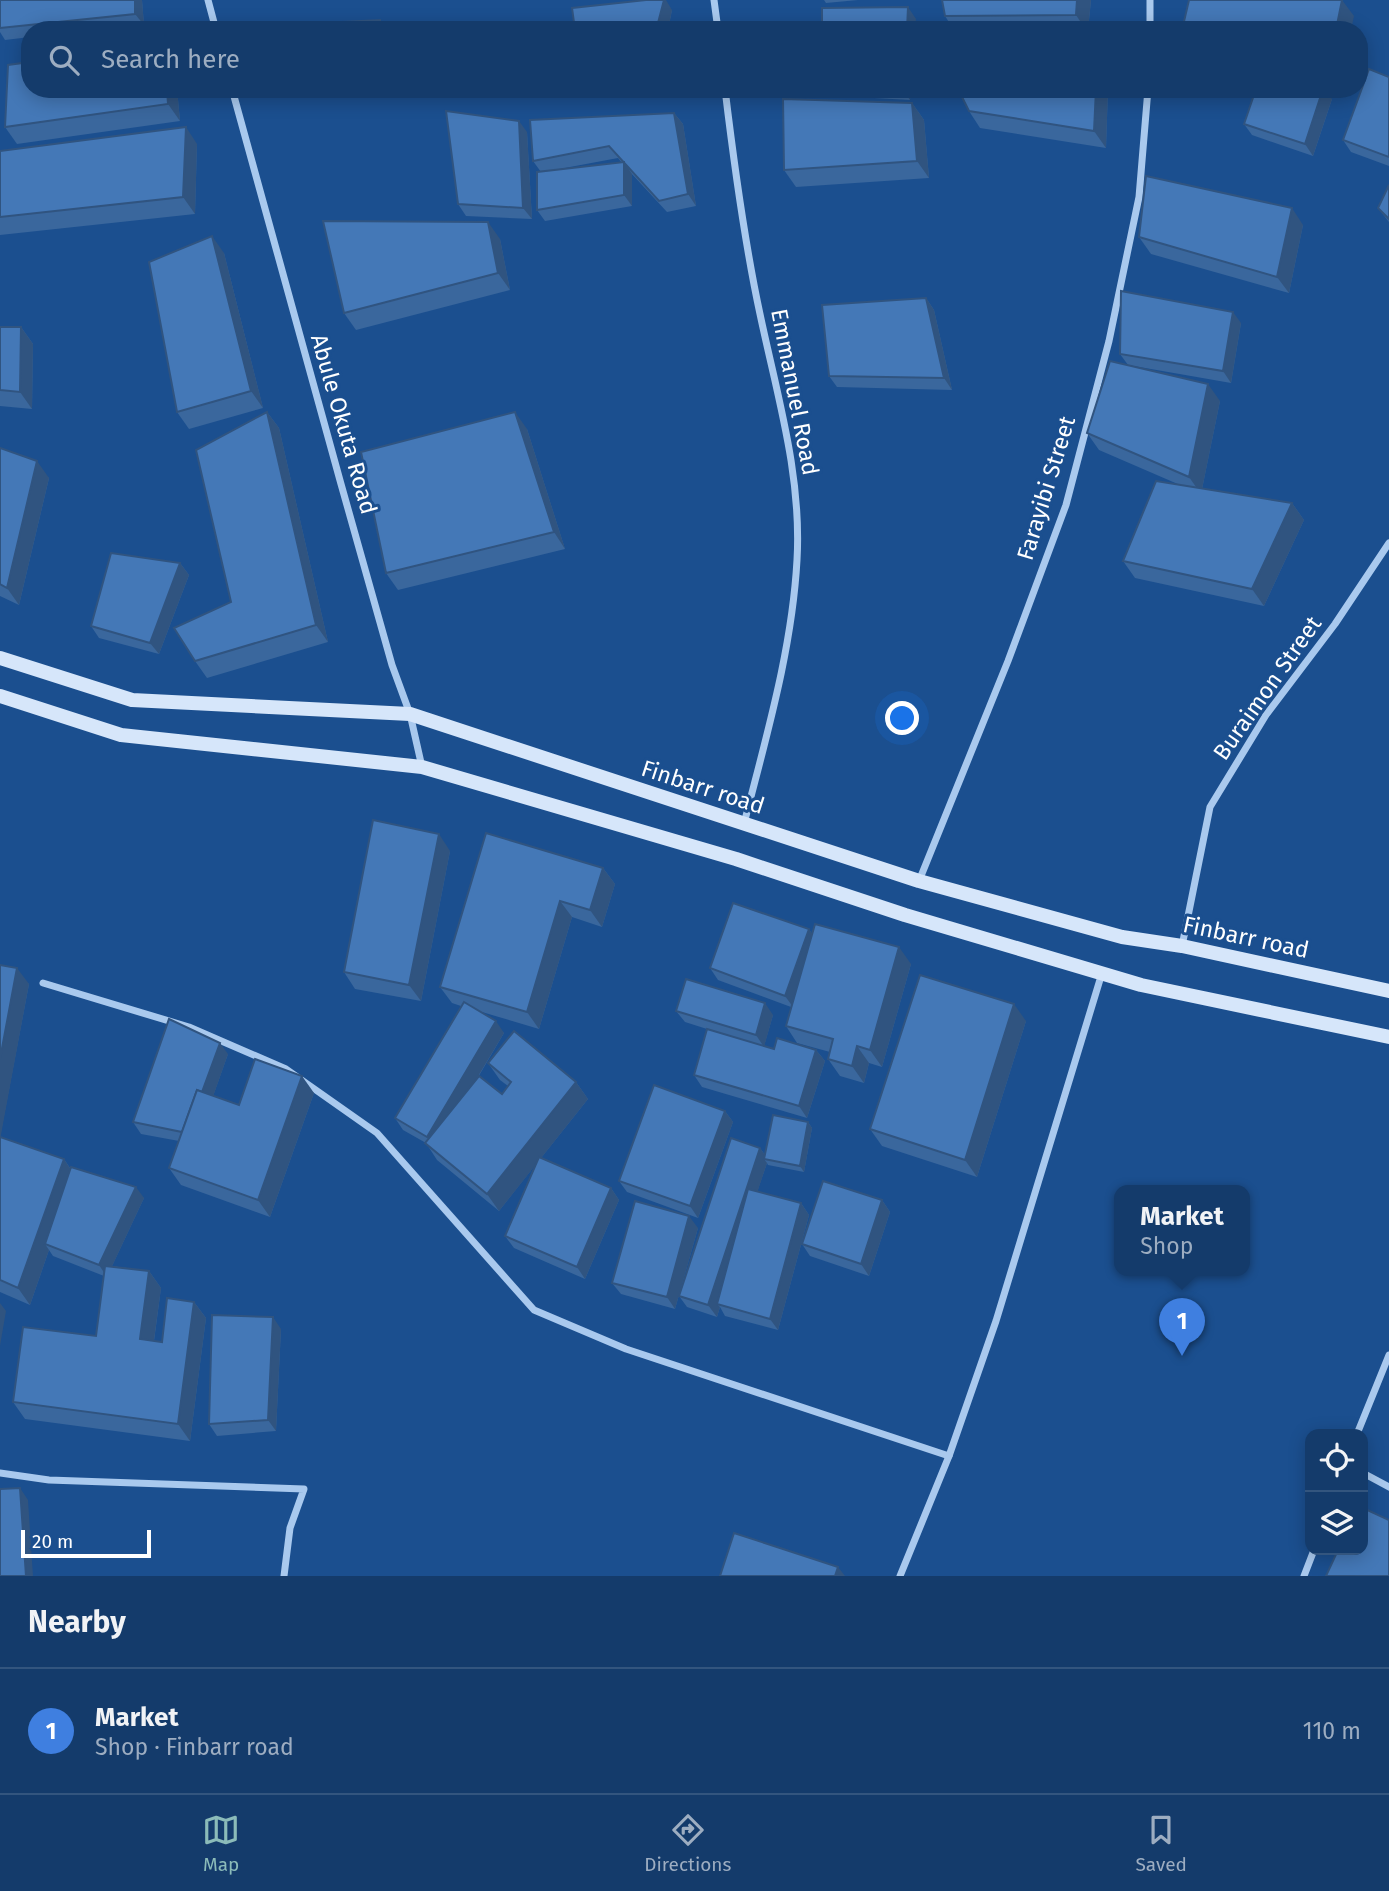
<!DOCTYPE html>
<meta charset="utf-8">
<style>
body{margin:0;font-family:"Fira Sans",sans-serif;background:#214673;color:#f1f3f6}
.controls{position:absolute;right:21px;bottom:21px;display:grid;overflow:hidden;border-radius:14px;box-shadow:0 4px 18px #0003}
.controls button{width:63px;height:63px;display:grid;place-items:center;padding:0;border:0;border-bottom:2px solid #33557e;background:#143b6b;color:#f1f3f6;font:35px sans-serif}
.scale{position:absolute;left:21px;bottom:18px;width:130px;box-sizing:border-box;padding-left:7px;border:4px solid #fff;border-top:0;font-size:19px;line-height:24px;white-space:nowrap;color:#fff;-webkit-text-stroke:5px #1b4f8f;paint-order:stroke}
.you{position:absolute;left:903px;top:719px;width:24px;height:24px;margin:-18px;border:5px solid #fff;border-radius:50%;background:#1a73e8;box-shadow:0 0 0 10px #1a73e833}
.badge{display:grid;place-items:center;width:46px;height:46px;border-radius:50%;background:#8bbbb9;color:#fff;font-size:23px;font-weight:700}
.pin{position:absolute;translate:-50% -58px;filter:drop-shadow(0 2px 4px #0008)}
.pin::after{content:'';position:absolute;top:37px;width:24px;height:21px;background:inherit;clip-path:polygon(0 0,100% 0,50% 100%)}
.popup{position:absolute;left:1114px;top:1185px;width:136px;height:91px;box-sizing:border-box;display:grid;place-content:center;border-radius:14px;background:#143b6b;filter:drop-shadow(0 2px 5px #0005);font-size:23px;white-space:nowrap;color:#9dadc1}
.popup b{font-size:26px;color:#f1f3f6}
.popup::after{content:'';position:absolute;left:50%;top:100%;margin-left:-14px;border:14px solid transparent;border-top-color:#143b6b}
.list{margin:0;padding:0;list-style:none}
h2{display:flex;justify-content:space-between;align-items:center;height:91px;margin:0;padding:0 28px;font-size:30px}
h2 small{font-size:23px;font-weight:400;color:#9dadc1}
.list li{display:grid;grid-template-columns:46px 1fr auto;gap:21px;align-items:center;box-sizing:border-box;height:126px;padding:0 28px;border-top:2px solid #33557e}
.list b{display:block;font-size:26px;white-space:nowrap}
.list p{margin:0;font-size:23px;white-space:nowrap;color:#9dadc1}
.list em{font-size:23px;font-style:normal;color:#9dadc1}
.icon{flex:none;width:38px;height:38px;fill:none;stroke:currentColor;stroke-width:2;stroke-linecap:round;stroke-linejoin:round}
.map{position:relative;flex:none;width:1389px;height:1576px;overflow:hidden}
.search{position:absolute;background:#143b6b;box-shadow:0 4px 18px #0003;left:21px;right:21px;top:21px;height:77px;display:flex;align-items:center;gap:18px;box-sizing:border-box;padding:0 24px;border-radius:28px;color:#9dadc1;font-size:26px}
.sheet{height:217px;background:#143b6b}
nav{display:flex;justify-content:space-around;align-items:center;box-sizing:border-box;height:98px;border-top:2px solid #33557e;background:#143b6b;font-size:19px;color:#9dadc1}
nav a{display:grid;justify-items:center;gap:4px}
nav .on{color:#8bbbb9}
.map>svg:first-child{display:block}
</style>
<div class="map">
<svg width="1389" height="1576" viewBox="0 0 1389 1576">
<rect width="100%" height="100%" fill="#1b4f8f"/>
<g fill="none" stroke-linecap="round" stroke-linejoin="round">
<g stroke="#a9c9ee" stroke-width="7">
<path d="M208,0L216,30"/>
<path d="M714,0L718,30"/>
<path d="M1150,0V30"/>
<path d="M232,89L341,484L392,665L410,714L422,767"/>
<path d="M725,89C734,164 744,240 760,314C777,395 802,476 797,560C792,650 766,737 744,824"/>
<path d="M919,881L1008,661L1066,505L1109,341L1139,197L1148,89"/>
<path d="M1182,946L1210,807L1266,715L1335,624L1389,543"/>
<path d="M43,983L189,1027L286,1069L377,1133L534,1310L626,1349L949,1456"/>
<path d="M1357,1434L1389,1355"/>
<path d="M0,1473L49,1480L304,1489L290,1528L284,1576"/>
<path d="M1363,1473L1389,1487"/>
<path d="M900,1576L949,1456L996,1321L1102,973"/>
<path d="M1304,1576L1314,1550"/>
</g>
<g stroke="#d6e6fa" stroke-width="14">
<path d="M0,658L132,700L410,714L919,881L1122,937L1182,946L1389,991"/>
<path d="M0,696L121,735L422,767L736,859L905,915L1141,985L1389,1037"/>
</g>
</g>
<g fill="#3a679d" fill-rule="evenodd">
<path d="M0,0H142L144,25L103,30H30V37L5,40L0,32Z"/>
<path d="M824,0H858L826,3Z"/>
<path d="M1091,0L1088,30H954L945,16Z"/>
<path d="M672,10L668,30H575Z"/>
<path d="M1389,77V166L1351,152L1343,140Z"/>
<path d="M30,89H177L180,121L17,144L5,127Z"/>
<path d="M799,89H911L910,100L803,94Z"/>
<path d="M958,89H1108L1106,148L980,128L969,111Z"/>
<path d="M1332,99L1313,156L1252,135L1244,124Z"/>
<path d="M912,103L924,120L929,178L796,187L784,170Z"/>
<path d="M674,113L683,124L696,206L667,212L631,173L632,174V206L545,221L537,210L541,172L533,161ZM618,158L622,163L554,170Z"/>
<path d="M527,132L532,219L466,216L458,204Z"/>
<path d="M197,144L195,214L0,235V151Z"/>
<path d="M1389,185V222L1378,208Z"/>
<path d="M1303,225L1289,293L1151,254L1139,237Z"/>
<path d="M500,239L510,290L356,330L344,313Z"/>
<path d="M224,253L263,408L189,429L177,412Z"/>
<path d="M926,298L934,310L952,390L837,387L829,376Z"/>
<path d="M1241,323L1231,383L1128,365L1120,354Z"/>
<path d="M0,327H21L33,344L32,409L0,406Z"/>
<path d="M1220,401L1202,489L1292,503L1304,520L1264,606L1135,578L1123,561L1180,485L1099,450L1087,433Z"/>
<path d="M267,412L279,428L328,642L207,678L195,661L231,602Z"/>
<path d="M527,429L565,549L398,590L386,573Z"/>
<path d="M0,448L49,478L19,605L0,596Z"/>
<path d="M180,563L189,575L159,654L99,638L91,626Z"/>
<path d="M450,851L421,1001L355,989L344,972Z"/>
<path d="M603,868L615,884L602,927L572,917L539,1029L482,1012L504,1033L477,1079L502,1094L508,1086L500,1080L488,1063L576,1082L588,1099L541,1158L611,1188L619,1200L585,1279L514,1248L505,1236L536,1164L499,1211L437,1160L426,1143L403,1130L395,1118L461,1006L452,1003L440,987Z"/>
<path d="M809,929L812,934L911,964L882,1067L869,1063L864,1083L840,1076L828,1059L830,1052L797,1043L786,1026L791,1007L718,980L710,968Z"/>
<path d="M0,965L29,984L0,1137L64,1159L70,1168L144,1198L112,1266L149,1271L161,1288L154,1341L162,1342L194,1302L206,1318L190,1441L25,1419L13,1402L96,1336L104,1276L53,1256L49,1250L30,1305L0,1292Z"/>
<path d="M676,1011L773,1015L764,1046L774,1049L816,1050L825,1061L807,1118L702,1087L694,1075L707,1029L685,1022Z"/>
<path d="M1026,1021L977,1177L882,1146L870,1129Z"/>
<path d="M228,1054L213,1096L239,1105L314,1093L270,1217L181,1185L169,1168L179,1141L141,1134L133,1122Z"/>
<path d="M725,1111L733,1122L698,1218L627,1192L619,1181Z"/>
<path d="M808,1122L812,1128L804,1172L768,1165L767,1163L757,1192L801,1203L809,1215L778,1330L725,1316L720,1307L717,1317L687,1307L679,1296L760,1148L765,1155Z"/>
<path d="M882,1200L890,1212L869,1276L810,1256L802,1244Z"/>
<path d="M698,1228L675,1309L621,1294L612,1283Z"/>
<path d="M281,1329L276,1431L217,1436L209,1424Z"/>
</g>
<g fill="#305480">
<path d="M135,0H142L144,25L135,14Z"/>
<path d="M664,0H666L672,10L668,30H663L658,23Z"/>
<path d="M1077,0H1091L1088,30H1086L1076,15Z"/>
<path d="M1342,0L1354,16L1351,30H1336Z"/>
<path d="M908,7L916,19L915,30H907Z"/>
<path d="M380,20L387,30H381Z"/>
<path d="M167,89H177L180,121L168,104Z"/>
<path d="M902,89H911L910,100Z"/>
<path d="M1096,89H1108L1106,148L1094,131Z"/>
<path d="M1323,89H1325L1332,99L1313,156L1305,144Z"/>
<path d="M912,103L924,120L929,178L917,161Z"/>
<path d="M674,113L683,124L696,206L688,194Z"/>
<path d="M519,121L527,132L532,219L523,208Z"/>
<path d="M186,127L197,144L195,214L183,197Z"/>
<path d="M624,162L632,174V206L624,195Z"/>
<path d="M1292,208L1303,225L1289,293L1277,277Z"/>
<path d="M488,222L500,239L510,290L498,273Z"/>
<path d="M212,236L224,253L263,408L251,391Z"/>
<path d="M926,298L934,310L952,390L944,378Z"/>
<path d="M1233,312L1241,323L1231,383L1223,371Z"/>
<path d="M21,327L33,344L32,409L20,392Z"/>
<path d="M1208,384L1220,401L1201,494L1189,477Z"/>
<path d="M267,412L279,428L328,642L316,625Z"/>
<path d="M515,412L527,429L565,549L554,532Z"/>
<path d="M37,461L49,478L19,605L7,588Z"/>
<path d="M1292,503L1304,520L1264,606L1252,589Z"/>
<path d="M180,563L189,575L159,654L150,643Z"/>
<path d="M439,834L450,851L421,1001L409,985Z"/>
<path d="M603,868L615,884L602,927L590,910Z"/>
<path d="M560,901L572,917L539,1029L527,1012Z"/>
<path d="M809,929L817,941L793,1007L785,996Z"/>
<path d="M899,947L911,964L882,1067L870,1050Z"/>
<path d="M17,968L29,984L0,1140V1059Z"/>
<path d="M765,1003L773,1015L764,1047L756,1035Z"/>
<path d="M1014,1004L1026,1021L977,1177L965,1160Z"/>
<path d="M496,1021L504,1033L435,1148L427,1137Z"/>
<path d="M220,1043L228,1054L196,1145L187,1133Z"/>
<path d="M857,1046L869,1063L864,1083L852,1066Z"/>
<path d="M816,1050L825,1061L807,1118L799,1106Z"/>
<path d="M302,1076L314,1093L270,1217L258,1200Z"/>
<path d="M576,1082L588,1099L499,1211L487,1194Z"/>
<path d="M725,1111L733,1122L698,1218L690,1206Z"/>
<path d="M808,1122L812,1128L804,1172L800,1166Z"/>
<path d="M760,1148L768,1159H764L767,1163L720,1305L717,1304L720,1307L717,1317L708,1305Z"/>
<path d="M64,1159L75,1176L45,1244L49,1250L30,1305L18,1288Z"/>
<path d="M136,1187L144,1198L107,1277L99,1265Z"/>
<path d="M611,1188L619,1200L585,1279L577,1267Z"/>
<path d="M882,1200L890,1212L869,1276L861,1264Z"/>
<path d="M801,1203L809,1215L778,1330L770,1319Z"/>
<path d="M689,1216L698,1228L675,1309L667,1297Z"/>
<path d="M149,1271L161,1288L152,1355L140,1339Z"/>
<path d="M194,1302L206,1318L190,1441L178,1424Z"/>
<path d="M0,1303L6,1311L0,1346Z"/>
<path d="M273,1317L281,1329L276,1431L268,1420Z"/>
<path d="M20,1488L28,1500L33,1576H26Z"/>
<path d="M838,1567L845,1576H835Z"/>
</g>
<g fill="#4478b7" stroke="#305480" stroke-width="2">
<path d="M0,0H135V14L0,28Z"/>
<path d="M646,0H664L658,23L628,30H575L572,8Z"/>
<path d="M942,0H1077L1076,15L945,16Z"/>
<path d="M1189,0H1342L1336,30H1182Z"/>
<path d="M908,7L907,30H822V8Z"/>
<path d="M380,20L381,30H284V25Z"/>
<path d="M30,62V89H167L168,104L5,127L8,65Z"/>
<path d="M1369,69L1389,77V157L1343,140Z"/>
<path d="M958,89H1096L1094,131L969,111Z"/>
<path d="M1256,89H1323L1305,144L1244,124Z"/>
<path d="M783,99L912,103L917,161L784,170Z"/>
<path d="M446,111L519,121L523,208L458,204Z"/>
<path d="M674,113L688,194L659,201L609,146L533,161L530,120Z"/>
<path d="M186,127L183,197L0,217V151Z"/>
<path d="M624,162V195L537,210V172Z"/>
<path d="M1146,176L1292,208L1277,277L1139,237Z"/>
<path d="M1389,185V219L1378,208Z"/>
<path d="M323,221L488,222L498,273L344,313Z"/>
<path d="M212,236L251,391L177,412L149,262Z"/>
<path d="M1121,291L1233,312L1223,371L1120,354Z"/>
<path d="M926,298L944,378L829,376L822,305Z"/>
<path d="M0,327H21L20,392L0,390Z"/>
<path d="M1110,361L1208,384L1189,477L1087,433Z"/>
<path d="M267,412L316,625L195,661L174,628L231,602L196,450Z"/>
<path d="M515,412L554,532L386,573L361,452Z"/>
<path d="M0,448L37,461L7,588L0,584Z"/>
<path d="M1156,481L1292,503L1252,589L1123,561Z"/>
<path d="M111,553L180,563L150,643L91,626Z"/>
<path d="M373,820L439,834L409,985L344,972Z"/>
<path d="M486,833L603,868L590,910L560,901L527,1012L440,987Z"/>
<path d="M733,903L809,929L785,996L710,968Z"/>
<path d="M815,924L899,947L870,1050L857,1046L852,1066L828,1059L833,1039L786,1026Z"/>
<path d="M0,965L17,968L0,1059Z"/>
<path d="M920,975L1014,1004L965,1160L870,1129Z"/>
<path d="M686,979L765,1003L756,1035L676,1011Z"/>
<path d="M464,1002L496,1021L427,1137L395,1118Z"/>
<path d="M169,1019L220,1043L202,1092L197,1090L182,1132L133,1122Z"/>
<path d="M707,1029L774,1049L777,1038L816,1050L799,1106L694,1075Z"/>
<path d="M514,1031L576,1082L487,1194L425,1143L479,1076L502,1094L511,1082L488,1063Z"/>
<path d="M255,1059L302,1076L258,1200L169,1168L197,1090L239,1105Z"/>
<path d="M654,1085L725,1111L690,1206L619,1181Z"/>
<path d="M773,1115L808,1122L800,1166L764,1159Z"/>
<path d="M0,1137L64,1159L18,1288L0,1280Z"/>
<path d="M731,1138L760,1148L708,1305L679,1296Z"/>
<path d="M539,1157L611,1188L577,1267L505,1236Z"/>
<path d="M71,1167L136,1187L99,1265L45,1244Z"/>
<path d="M823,1181L882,1200L861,1264L802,1244Z"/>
<path d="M748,1189L801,1203L770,1319L717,1304Z"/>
<path d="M635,1201L689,1216L667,1297L612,1283Z"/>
<path d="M105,1266L149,1271L140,1339L162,1342L167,1298L194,1302L178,1424L13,1402L23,1327L96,1336Z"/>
<path d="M212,1315L273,1317L268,1420L209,1424Z"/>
<path d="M20,1488L26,1576H0V1489Z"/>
<path d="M1363,1508L1389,1520V1576H1326L1338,1550H1363Z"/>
<path d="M734,1533L838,1567L835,1576H720Z"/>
</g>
<g text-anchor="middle" stroke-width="6" stroke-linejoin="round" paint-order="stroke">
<g font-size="23" fill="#fff" stroke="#1b4f8f">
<text transform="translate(795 392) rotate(79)" y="8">Emmanuel Road</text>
<text transform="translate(344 424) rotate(74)" y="8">Abule Okuta Road</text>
<text transform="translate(1046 488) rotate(-73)" y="8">Farayibi Street</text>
<text transform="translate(1267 688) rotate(-55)" y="8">Buraimon Street</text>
<text transform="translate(703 787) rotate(18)" y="8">Finbarr road</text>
<text transform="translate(1246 937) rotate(12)" y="8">Finbarr road</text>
</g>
</g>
</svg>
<div class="controls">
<button><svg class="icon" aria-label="locate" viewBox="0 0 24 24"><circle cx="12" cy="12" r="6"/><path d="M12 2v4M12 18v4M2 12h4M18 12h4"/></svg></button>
<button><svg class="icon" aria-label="layers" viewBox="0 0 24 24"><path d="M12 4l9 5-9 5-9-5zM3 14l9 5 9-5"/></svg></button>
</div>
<div class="scale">20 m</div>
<div class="you"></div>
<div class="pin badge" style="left:1182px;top:1356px;background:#3f7fe0">1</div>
<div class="popup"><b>Market</b>Shop</div>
<div class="search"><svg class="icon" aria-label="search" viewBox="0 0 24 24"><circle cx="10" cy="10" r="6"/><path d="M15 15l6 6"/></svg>Search here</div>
</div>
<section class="sheet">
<h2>Nearby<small></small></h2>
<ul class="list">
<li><span class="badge" style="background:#3f7fe0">1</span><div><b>Market</b><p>Shop · Finbarr road</p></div><em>110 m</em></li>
</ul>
</section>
<nav>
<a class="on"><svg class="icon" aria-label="map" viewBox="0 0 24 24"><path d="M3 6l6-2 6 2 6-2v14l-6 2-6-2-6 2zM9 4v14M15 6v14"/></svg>Map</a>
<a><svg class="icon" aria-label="directions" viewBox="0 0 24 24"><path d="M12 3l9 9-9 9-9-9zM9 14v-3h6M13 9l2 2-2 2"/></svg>Directions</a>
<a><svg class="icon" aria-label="saved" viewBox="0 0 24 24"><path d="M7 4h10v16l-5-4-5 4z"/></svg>Saved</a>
</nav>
